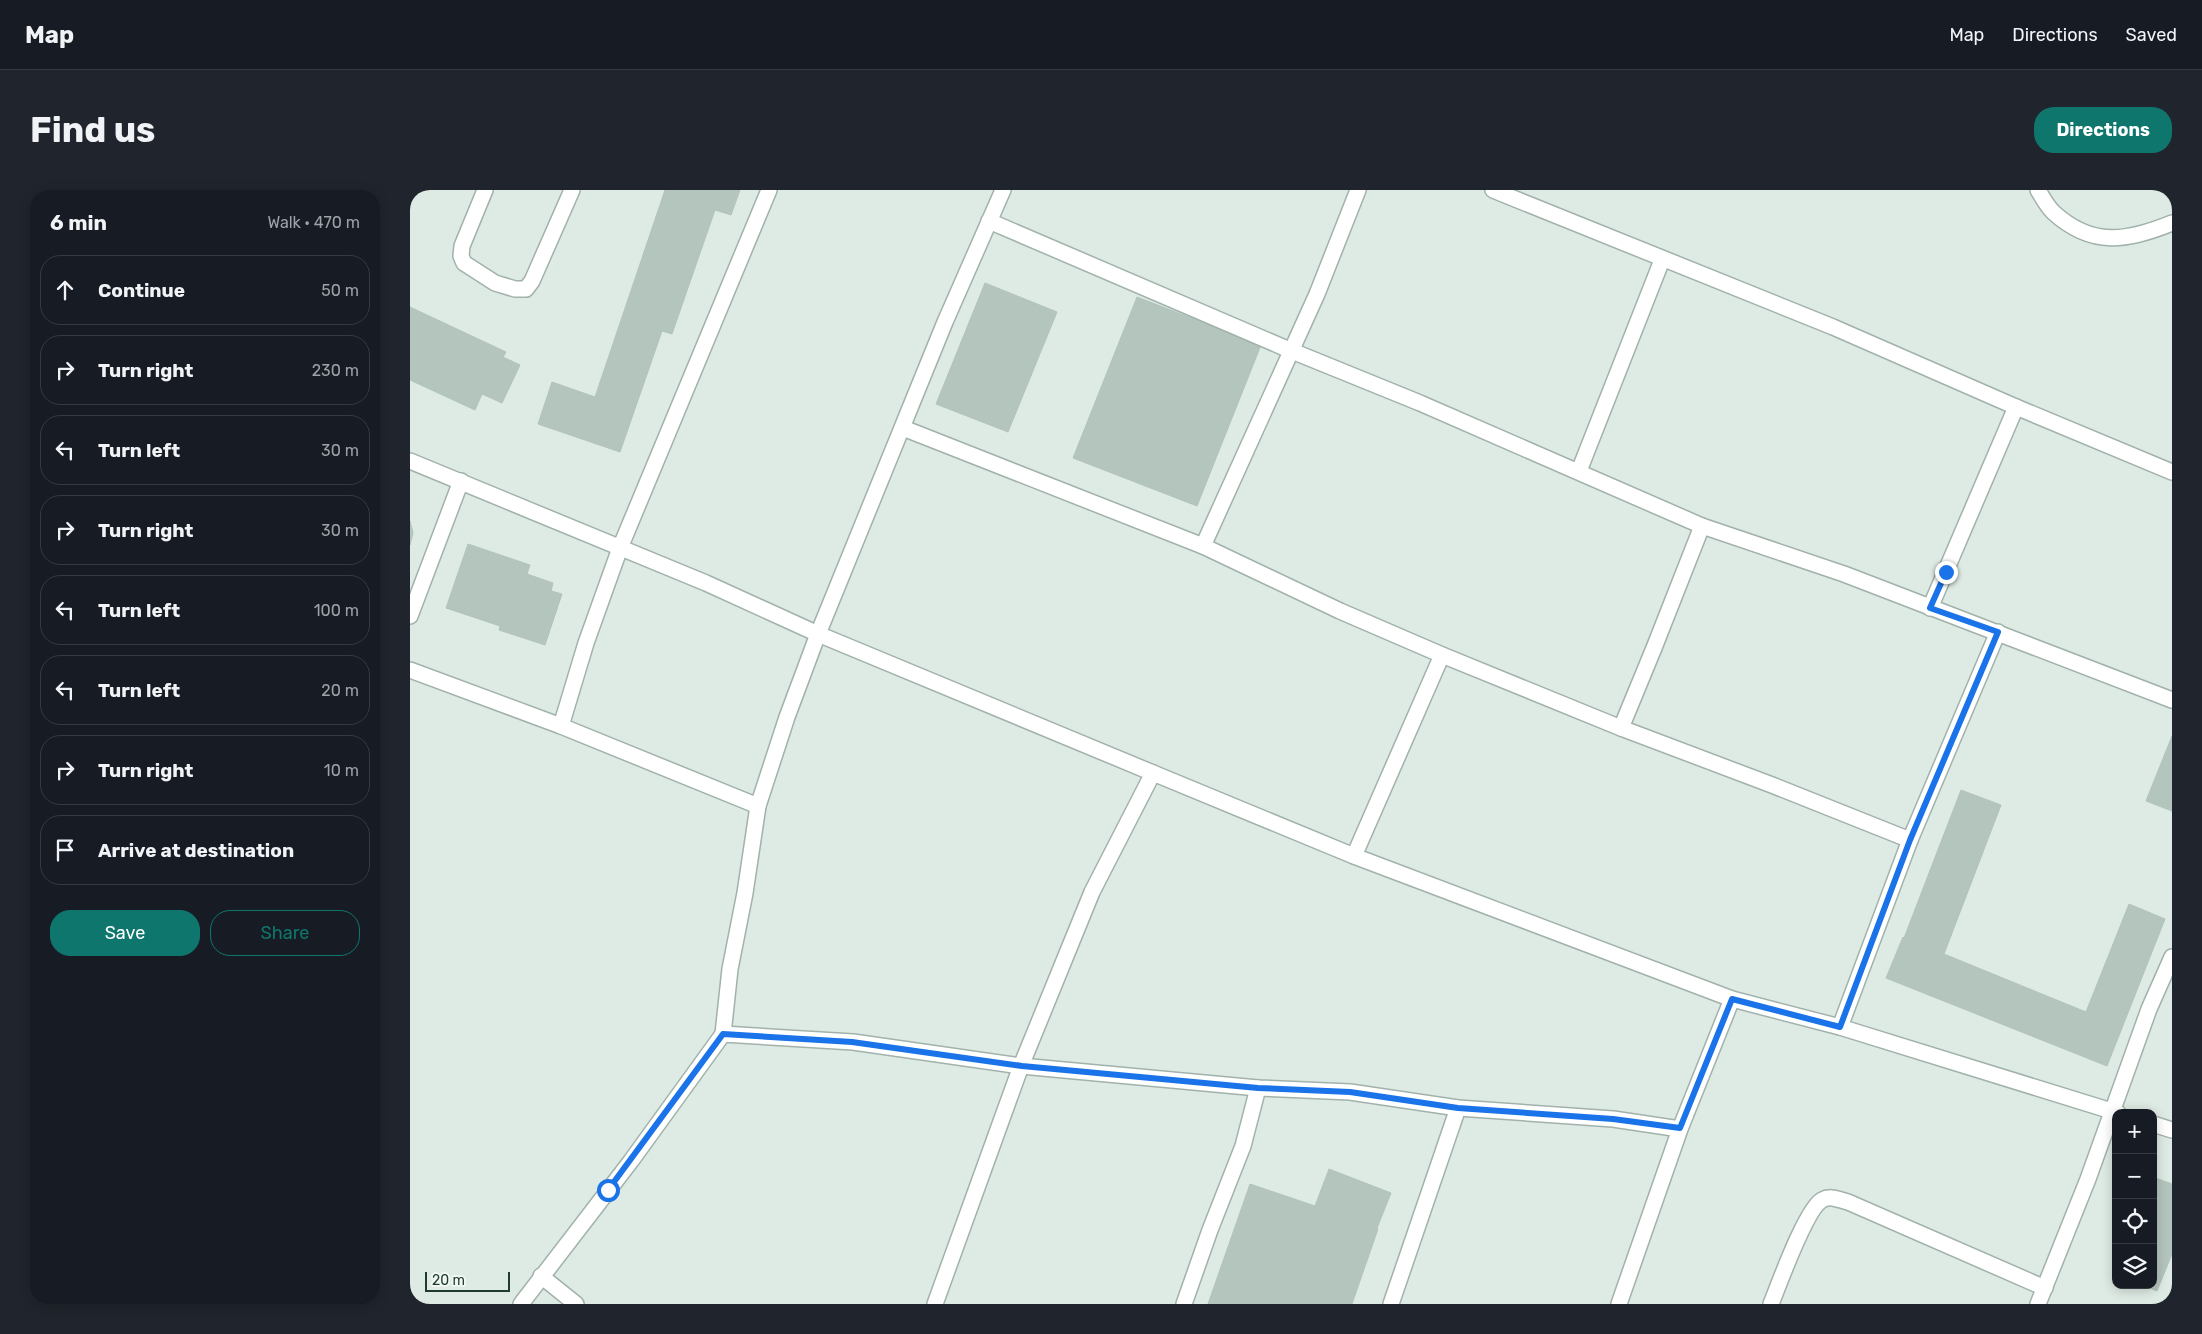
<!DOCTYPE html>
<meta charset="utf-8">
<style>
body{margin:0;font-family:Rubik,sans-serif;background:#20242c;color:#f1f3f6}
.controls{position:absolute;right:15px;bottom:15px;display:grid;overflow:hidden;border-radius:10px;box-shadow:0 2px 12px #0003}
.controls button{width:45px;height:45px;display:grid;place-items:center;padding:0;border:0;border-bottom:1px solid #363941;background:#171b24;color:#f1f3f6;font:25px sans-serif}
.scale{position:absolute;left:15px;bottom:12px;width:85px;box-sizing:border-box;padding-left:5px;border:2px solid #1f3a31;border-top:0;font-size:14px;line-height:18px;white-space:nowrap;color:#1f3a31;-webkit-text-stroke:4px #eff7f2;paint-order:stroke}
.stop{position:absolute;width:15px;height:15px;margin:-11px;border:4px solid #1a73e8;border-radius:50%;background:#fff}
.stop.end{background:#1a73e8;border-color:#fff;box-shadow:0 1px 5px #0008}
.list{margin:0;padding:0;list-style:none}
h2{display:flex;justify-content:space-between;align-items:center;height:65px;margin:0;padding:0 20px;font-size:21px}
h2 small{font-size:16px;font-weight:400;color:#9ea1a6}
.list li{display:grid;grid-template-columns:32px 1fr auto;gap:15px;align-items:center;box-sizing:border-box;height:70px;margin:0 10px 10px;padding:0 10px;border:1px solid #363941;border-radius:20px}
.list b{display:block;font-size:19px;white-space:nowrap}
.list em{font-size:16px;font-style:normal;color:#9ea1a6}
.actions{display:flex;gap:10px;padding:15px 20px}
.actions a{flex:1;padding:11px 0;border:1px solid #0f766e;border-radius:20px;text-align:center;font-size:18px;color:#0f766e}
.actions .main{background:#0f766e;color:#fff}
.icon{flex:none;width:28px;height:28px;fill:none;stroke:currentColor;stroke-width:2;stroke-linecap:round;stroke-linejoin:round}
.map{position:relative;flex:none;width:1762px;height:1114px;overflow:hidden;border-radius:20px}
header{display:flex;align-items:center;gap:30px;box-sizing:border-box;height:70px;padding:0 25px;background:#171b24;border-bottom:1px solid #363941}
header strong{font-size:24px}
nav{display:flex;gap:28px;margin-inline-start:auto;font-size:18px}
.intro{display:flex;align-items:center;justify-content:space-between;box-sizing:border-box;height:120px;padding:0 30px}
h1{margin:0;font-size:35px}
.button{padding:12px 22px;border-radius:20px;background:#0f766e;color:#fff;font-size:18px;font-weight:700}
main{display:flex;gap:30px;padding:0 30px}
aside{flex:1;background:#171b24;border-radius:20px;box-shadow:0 2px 12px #0003}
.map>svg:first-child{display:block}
</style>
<header>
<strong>Map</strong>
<nav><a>Map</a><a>Directions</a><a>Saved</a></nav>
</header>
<div class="intro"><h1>Find us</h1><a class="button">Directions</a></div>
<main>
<aside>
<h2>6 min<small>Walk · 470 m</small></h2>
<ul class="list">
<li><svg class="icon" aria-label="ahead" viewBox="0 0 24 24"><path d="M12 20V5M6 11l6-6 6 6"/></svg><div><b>Continue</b></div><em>50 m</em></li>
<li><svg class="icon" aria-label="right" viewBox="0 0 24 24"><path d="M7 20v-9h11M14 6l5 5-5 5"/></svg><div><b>Turn right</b></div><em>230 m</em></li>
<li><svg class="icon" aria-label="left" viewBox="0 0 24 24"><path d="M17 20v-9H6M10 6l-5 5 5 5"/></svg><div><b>Turn left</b></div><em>30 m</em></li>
<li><svg class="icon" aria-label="right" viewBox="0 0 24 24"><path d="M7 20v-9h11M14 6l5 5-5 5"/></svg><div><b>Turn right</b></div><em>30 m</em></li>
<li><svg class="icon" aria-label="left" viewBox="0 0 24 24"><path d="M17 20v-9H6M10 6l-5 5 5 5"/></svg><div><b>Turn left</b></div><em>100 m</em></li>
<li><svg class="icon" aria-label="left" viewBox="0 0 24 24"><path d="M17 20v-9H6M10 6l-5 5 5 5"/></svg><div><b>Turn left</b></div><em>20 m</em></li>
<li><svg class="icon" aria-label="right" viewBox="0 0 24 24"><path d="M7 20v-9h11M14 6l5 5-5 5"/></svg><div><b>Turn right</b></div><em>10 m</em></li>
<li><svg class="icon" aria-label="arrive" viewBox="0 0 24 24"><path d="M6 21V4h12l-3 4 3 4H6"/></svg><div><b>Arrive at destination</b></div></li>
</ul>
<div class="actions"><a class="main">Save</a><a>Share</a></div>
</aside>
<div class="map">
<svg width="1762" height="1114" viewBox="0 0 1762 1114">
<rect width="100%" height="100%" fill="#deeae4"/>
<g fill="#b4c5bd" stroke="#b1c4bb">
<path d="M255,0H330L321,25L305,20L262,144L252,141L210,262L128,234L142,192L185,207Z"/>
<path d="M575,93L647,122L598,242L526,214Z"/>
<path d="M727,107L851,155L787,316L663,268Z"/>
<path d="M0,117L96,162L93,167L110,175L92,213L72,204L65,220L0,190Z"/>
<path d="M0,331L3,343L0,355Z"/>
<path d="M58,354L120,375L117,384L143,393L141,401L152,404L135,455L89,440L90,436L36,418Z"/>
<path d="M1762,546V621L1736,611Z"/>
<path d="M1551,600L1591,615L1534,764L1676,822L1719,714L1755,729L1697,876L1476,788L1493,747L1494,748Z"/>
<path d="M919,979L981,1003L967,1038L968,1039L942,1114H798L840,994L905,1016Z"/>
<path d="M1743,987L1762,994V1064L1747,1101L1733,1095H1743Z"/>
</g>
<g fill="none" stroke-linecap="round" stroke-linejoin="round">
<defs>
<g id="minor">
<path d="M75,0L52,56L51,66L54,73L85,93L105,99H116L122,91L162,0"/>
<path d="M1083,0L1423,137L1606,217L1762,282"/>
<path d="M1628,0C1632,7 1637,16 1643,22C1682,58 1718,51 1762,33"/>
<path d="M579,31L882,161L1010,213L1292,336L1434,384L1762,510"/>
<path d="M493,238L793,356L907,104L948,0"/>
<path d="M0,271L296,393L408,444L743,583"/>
<path d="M1169,281L1252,70"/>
<path d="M793,356L930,421L1032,465L1211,538L1362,595L1500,650L1588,442"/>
<path d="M1520,418L1606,217"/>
<path d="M0,426L51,291"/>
<path d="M0,480L151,536L348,616"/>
<path d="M151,536L176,453L210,358L359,0"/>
<path d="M1211,538L1244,458L1292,336"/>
<path d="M944,666L1032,465"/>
<path d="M1430,837L1500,650"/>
<path d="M313,844L320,779L335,703L348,616L377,527L408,444L535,132L593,0"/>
<path d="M1743,934L1762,940"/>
<path d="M131,1086L166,1114"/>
<path d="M111,1114L221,971L313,844L443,852L611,876L848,898L940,902L1048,918L1203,929L1270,939"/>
<path d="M525,1114L611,876L682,702L743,583L944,666L1322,809L1430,837L1708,923"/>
<path d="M774,1114L800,1040L833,956L848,898"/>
<path d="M981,1114L1048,918"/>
<path d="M1209,1114L1270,939L1322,809"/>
<path d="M1361,1114C1369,1094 1396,1019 1412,1010C1421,1005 1429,1010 1438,1012L1635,1098"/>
<path d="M1628,1114L1678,989L1739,819L1762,767"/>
</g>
</defs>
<use href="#minor" stroke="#a1b2ab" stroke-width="18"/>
<use href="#minor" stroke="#fff" stroke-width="15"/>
</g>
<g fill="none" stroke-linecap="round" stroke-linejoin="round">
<path stroke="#1a73e8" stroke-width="6" d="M198,1000L313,844L442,852L612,876L848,898L940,902L1048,918L1203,929L1270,938L1322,809L1430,837L1500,650L1588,442L1520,418L1536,382"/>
</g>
</svg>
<div class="controls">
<button>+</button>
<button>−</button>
<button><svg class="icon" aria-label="locate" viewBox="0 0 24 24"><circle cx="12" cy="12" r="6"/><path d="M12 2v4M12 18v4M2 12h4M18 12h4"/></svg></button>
<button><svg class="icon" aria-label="layers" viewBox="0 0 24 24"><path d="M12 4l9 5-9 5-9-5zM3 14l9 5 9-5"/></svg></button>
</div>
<div class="scale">20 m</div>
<div class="stop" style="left:198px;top:1000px"></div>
<div class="stop end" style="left:1536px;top:382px"></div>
</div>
</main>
